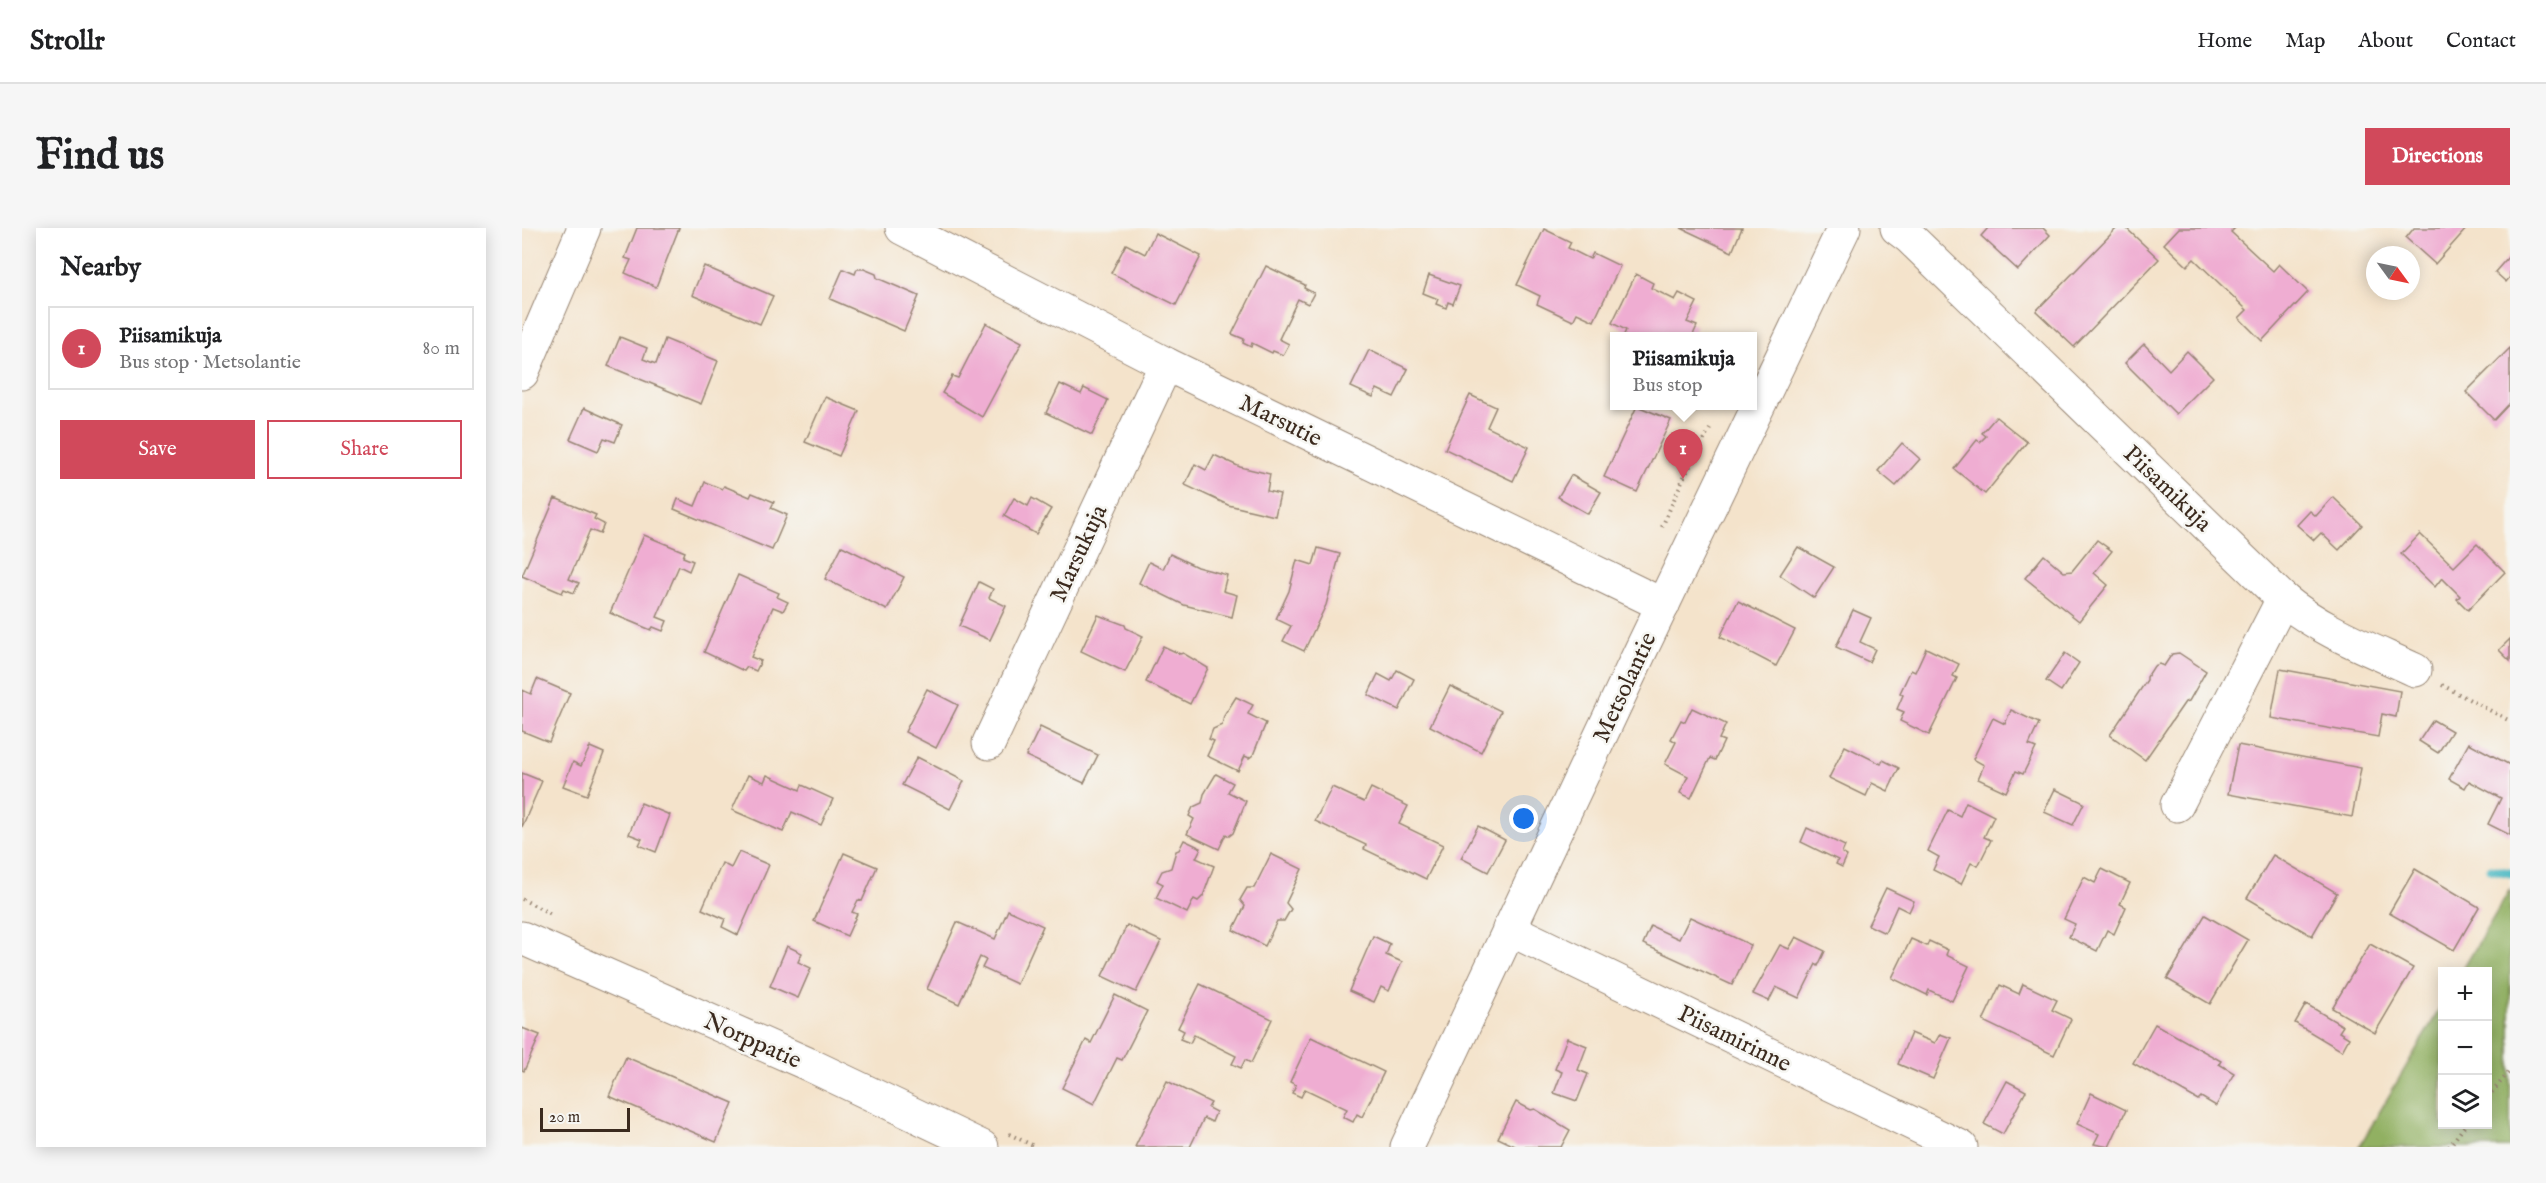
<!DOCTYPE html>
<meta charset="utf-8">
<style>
body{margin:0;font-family:"IM FELL English",serif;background:#f6f6f6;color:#202124}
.controls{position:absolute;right:18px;bottom:18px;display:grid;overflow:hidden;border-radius:0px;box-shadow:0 3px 15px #0003}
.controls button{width:54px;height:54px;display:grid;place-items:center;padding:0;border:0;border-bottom:2px solid #e0e0e0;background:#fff;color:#202124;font:30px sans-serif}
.compass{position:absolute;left:1844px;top:18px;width:54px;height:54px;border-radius:50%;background:#fff;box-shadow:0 3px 15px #0003;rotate:123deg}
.scale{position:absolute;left:18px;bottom:15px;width:90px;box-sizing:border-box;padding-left:6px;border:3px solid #3b2a1e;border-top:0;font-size:16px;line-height:21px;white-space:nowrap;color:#3b2a1e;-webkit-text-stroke:4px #f6f6f2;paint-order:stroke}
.you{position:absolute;left:1002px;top:591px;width:21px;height:21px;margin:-15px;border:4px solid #fff;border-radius:50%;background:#1a73e8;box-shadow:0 0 0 9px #1a73e833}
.badge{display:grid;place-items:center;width:39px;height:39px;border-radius:50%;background:#d1495b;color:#fff;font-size:20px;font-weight:700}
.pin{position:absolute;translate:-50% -50px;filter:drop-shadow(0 2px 3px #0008)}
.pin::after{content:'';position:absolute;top:32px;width:21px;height:18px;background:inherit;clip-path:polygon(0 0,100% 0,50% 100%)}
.popup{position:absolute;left:1088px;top:104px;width:147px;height:78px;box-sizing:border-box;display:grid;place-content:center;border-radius:0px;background:#fff;filter:drop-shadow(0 2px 4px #0005);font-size:20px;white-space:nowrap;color:#757577}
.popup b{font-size:22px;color:#202124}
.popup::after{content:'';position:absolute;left:50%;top:100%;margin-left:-12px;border:12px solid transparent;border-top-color:#fff}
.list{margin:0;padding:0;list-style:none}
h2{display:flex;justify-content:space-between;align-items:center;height:78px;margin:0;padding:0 24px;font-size:26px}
h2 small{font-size:20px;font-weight:400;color:#757577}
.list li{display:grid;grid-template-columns:39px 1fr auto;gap:18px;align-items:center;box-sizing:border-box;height:84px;margin:0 12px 12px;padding:0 12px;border:2px solid #e0e0e0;border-radius:0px}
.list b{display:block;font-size:22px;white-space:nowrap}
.list p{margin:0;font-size:20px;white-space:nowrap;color:#757577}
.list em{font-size:20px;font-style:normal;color:#757577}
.actions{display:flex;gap:12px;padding:18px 24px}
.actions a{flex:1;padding:14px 0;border:2px solid #d1495b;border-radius:0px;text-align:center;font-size:21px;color:#d1495b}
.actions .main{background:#d1495b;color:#fff}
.icon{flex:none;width:33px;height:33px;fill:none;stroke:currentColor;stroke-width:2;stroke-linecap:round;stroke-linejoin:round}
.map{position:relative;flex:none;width:1988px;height:919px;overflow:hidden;border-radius:0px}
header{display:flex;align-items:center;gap:36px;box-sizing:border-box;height:84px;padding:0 30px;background:#fff;border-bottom:2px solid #e0e0e0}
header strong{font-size:28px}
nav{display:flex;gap:33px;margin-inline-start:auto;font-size:21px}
.intro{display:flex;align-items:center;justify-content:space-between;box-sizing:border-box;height:144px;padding:0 36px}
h1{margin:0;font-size:42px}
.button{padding:15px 27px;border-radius:0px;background:#d1495b;color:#fff;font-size:21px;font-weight:700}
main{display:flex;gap:36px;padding:0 36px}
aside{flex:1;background:#fff;border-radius:0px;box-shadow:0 3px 15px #0003}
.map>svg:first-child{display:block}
</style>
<header>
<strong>Strollr</strong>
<nav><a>Home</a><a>Map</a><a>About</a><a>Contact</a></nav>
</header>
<div class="intro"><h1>Find us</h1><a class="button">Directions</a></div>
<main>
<aside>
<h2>Nearby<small></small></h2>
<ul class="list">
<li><span class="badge">1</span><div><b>Piisamikuja</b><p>Bus stop · Metsolantie</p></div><em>80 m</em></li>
</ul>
<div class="actions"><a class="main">Save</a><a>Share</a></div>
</aside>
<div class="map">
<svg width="1988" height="919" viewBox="0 0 1988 919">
<rect width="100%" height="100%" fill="#f6f6f2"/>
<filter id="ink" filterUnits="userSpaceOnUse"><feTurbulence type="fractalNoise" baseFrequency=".0167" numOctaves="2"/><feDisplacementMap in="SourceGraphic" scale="12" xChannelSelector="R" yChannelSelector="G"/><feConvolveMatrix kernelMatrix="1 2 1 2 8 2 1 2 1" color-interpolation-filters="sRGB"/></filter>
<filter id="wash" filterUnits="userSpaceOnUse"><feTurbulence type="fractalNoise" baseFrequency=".008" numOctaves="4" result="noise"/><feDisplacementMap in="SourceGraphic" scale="24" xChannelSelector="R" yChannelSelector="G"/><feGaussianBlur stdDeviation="1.35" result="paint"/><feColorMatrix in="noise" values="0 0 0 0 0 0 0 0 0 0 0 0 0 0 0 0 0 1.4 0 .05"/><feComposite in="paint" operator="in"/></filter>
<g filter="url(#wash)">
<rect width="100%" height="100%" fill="#f4e3cb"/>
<path fill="#91b062" stroke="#666d40" stroke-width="1.5" d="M1988,661V919H1837L1920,777V896H1966V744L1940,743Z"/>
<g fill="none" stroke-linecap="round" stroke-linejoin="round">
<path stroke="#49b8c2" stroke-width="9" d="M1969,641L1988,645"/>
</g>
<g id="blocks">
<g fill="#efadd2">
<path d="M115,0H157L134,59L103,45L109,32L103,30Z"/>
<path d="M1159,0H1220L1210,24Z"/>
<path d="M1466,0H1521L1528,7L1496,42L1459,8Z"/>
<path d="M1595,0H1604L1637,31L1552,119L1514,83Z"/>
<path d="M1657,0H1713L1709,4L1751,43L1757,36L1786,64L1740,113L1717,90L1725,82L1672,31L1665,38L1642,16Z"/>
<path d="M1892,0H1945L1913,36L1884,10Z"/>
<path d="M1022,1L1049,14L1046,20L1068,31L1071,25L1098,38L1072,93L1055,85L1051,93L1015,76L1018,68L995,57Z"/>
<path d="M633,5L679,28L654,77L589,45L604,16L623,26Z"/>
<path d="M1988,27V49L1984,54L1973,44Z"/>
<path d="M182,38L251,68L238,96L170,67Z"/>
<path d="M744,38L783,57L782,60L792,65L786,76L776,71L757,111L767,116L761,127L751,123L750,125L730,115L729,119L721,115L722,111L710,106Z"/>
<path d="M321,41L333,46L335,41H342L354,46L355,50L397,68L382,103L308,71Z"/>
<path d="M1114,46L1131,55L1129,60L1153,72L1157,65L1175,74L1165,94L1175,98L1170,109H1101L1104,102L1090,95Z"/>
<path d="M907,47L938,58L931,76L926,74L924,80L914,76L916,71L901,65Z"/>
<path d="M464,95L500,114L460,189L420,165L430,148L436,150Z"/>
<path d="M98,109L125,120L121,131L134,136L143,111L196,133L179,176L86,138Z"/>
<path d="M1622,116L1647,142L1665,123L1691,149L1654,186L1603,135Z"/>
<path d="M1988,120V175L1972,192L1944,164Z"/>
<path d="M847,122L886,141L872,169L855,161L851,169L829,159Z"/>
<path d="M538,156L559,166L562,160L586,172L570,207L524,185Z"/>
<path d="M948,167L974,179L965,199L1007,219L991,253L923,221Z"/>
<path d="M303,169L337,183L317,228L283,214Z"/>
<path d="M1115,178L1149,192L1115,264L1082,249Z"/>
<path d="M62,180L100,197L93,214L82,210L76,223L48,211Z"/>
<path d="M1474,189L1505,214L1463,266L1432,241L1455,212L1458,214L1464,208L1460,205Z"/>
<path d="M1380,215L1398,231L1374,258L1356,243Z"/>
<path d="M692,227L718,239L748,246L745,263L758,266L753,288L706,277L663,257L673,236L684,242Z"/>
<path d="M1049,247L1079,264L1066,286L1036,269Z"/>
<path d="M183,254L200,261L202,258L228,269L230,265L252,274L249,280L265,287L250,322L152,281L156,271L173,278Z"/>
<path d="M1811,269L1840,297L1817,322L1799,305L1792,312L1775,297L1788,283L1794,288Z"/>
<path d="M33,270L74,287L72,291L82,296L78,306L68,302L47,351L57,355L52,365L42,361L40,365L0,348Z"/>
<path d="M492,270L506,278L510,270L529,281L514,306L482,288Z"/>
<path d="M1898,306L1932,339L1955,316L1983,344L1946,382L1935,371L1938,368L1920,350L1913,359L1879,326Z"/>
<path d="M122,307L163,324L161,329L171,333L167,343L157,338L135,389L145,393L141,403L131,399L129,402L88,385Z"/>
<path d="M1575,312L1590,323L1572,345L1586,357L1557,393L1503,350L1522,327L1542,344L1550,343Z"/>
<path d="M320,318L382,349L365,382L303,351Z"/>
<path d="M1276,319L1312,339L1292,370L1258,347Z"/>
<path d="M796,320L818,326L804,377L782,423L761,413L769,398L754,391L767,363L775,332L791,337Z"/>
<path d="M648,326L675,339L705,347L701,363L715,367L710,389L662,377L617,355L627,334L641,341Z"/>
<path d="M216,347L257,365L255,369L266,374L261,383L251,379L229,429L239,433L234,443L225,439L222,443L182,424Z"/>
<path d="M457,354L471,361L467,370L484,378L468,412L437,398Z"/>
<path d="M1216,373L1273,402L1254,438L1198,409Z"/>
<path d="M1331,382L1349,390L1338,414L1353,421L1347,434L1314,419Z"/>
<path d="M576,387L603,397L604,400L621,408L603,444L559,423Z"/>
<path d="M1988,411V433L1977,422Z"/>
<path d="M641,418L658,426L661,425L686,440L668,476L624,454Z"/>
<path d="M1404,420L1437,436L1431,448L1435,450L1407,507L1378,493L1382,484L1375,481L1381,467L1378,465L1389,442L1393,444Z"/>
<path d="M1543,425L1557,435L1539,463L1524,453Z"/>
<path d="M1657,425L1684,443L1667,473L1663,474L1623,532L1588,507L1625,452V449L1632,438L1637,436L1642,438L1650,426Z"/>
<path d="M1758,441L1878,463L1874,489L1860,486L1856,509L1749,490Z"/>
<path d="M875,442L892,451L877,482L846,467L856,446L869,453Z"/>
<path d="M15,451L48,465L27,514L0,503V462L9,466Z"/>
<path d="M928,458L979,483L959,524L908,498Z"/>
<path d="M405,461L436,477L414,520L383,504Z"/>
<path d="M714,469L731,477L726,486L744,495L731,527L727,530L723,528L716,543L685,528L692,513L687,511L691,501L700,497L702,488Z"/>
<path d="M1170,480L1204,496L1197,511L1202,513L1193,532L1188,530L1169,570L1158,565L1166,548L1143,536L1154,514L1149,511L1159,492L1163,494Z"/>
<path d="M1489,482L1517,495L1507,517L1514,520L1501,546L1494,543L1484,564L1456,551L1462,537L1451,531L1471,490L1483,496Z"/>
<path d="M1911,492L1930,503L1916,525L1897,513Z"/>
<path d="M518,499L576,527L562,555L504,528Z"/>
<path d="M1947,515L1988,537V607L1966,596L1979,570L1947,553L1943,560L1927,551Z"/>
<path d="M1716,517L1839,540L1830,589L1706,566Z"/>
<path d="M1323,518L1359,536L1361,532L1377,540L1366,563L1350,555L1344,568L1307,550Z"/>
<path d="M68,519L82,525L65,567L41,558L51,534L59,538Z"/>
<path d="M395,529L442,553L428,581L380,557Z"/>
<path d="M0,545L20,553L0,599Z"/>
<path d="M694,546L711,555L706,564L724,573L711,605L707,608L704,606L697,621L665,606L672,591L667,588L671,579L680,575L682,566Z"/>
<path d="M226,547L242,554L245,547L278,562L280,557L311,571L299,597L270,584L261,604L210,582Z"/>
<path d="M810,559L842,574L849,560L886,578L877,596L921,617L904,651L842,621L844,617L793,593Z"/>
<path d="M1533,561L1562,575L1551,597L1522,584Z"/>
<path d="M1444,574L1472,588L1462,609L1469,612L1456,638L1449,635L1439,656L1411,642L1417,629L1406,623L1426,582L1438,588Z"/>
<path d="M119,575L148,587L134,624L117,617L120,611L107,606Z"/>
<path d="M956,598L983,612L966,644L939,630Z"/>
<path d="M1285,600L1323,618L1320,625L1325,628L1320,639L1314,636L1316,632L1279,614Z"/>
<path d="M662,612L679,620L674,630L692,638L681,668L676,673L672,671L665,685L634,670L641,656L635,653L640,643L649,640L654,623L657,622Z"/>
<path d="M217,624L247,637L216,707L200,699L203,691L180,681L200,635L209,640Z"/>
<path d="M322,625L355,639L340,673L336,672L330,684L335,686L325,708L292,693Z"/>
<path d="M749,626L780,641L764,675L769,681L762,693H755L743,718L711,702L723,678L718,672L725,660H732Z"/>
<path d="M1751,627L1815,665L1790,708L1725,670Z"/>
<path d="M1580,641L1608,655L1598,676L1604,679L1592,706L1585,702L1575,723L1547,709L1553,696L1542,691L1562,649L1573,655Z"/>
<path d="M1893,641L1957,679L1932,722L1867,685Z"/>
<path d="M1364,660L1392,673L1387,684L1375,678L1363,705L1346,697Z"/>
<path d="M486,682L521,698L495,756L460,740L464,732L458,729L437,776L405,761L435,694L473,711Z"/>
<path d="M1683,687L1726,712L1688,776L1645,751Z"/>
<path d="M1168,689L1229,717L1210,757L1121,716L1129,698L1157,711Z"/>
<path d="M605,697L639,713L614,764L580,748Z"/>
<path d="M851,708L868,716L864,727L880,734L867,763L859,759L852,774L827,763Z"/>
<path d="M1274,709L1303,723L1296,738L1294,736L1277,770L1254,759L1247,773L1231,766L1258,717L1267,721Z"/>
<path d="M1389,711L1405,718L1407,713L1426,722L1424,727L1447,738L1430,773L1407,762L1405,767L1370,750Z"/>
<path d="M1848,716L1891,740L1853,805L1810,780Z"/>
<path d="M265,718L280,725L276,734L289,740L276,770L248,758Z"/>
<path d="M678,756L750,791L729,835L723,832L719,840L710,836L714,828L672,807L668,815L658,811L662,803L656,800Z"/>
<path d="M1501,756L1535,772L1530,782L1549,791L1532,827L1461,793L1478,757L1497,766Z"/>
<path d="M593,767L625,783L600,832L595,830L572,876L540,860L564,812L569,815Z"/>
<path d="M1784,776L1821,798L1817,804L1827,810L1820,823L1773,795Z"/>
<path d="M1633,796L1699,833L1697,836L1712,845L1694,878L1679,869L1676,872L1611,835Z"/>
<path d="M0,800L18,807L2,843L0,842Z"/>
<path d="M1389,805L1413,815L1418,806L1429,810L1411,851L1376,836Z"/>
<path d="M789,809L862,844L840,889L835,886L831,894L821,889L825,881L783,861L779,869L770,865L774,857L768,854Z"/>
<path d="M1045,810L1065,818L1056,842L1066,846L1055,873L1032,865L1040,844L1033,841Z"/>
<path d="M104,829L211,875L194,914L87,868Z"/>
<path d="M645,853L689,875L686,880L694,884L690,894L682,890L668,919H613Z"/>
<path d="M1485,853L1504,863L1481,906L1462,896Z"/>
<path d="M1569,865L1604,882L1587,919L1572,916L1577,906L1555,896Z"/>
<path d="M994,874L1009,882L1013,881L1048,902L1039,919H995L976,910Z"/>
</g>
</g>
</g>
<g filter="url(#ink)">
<use href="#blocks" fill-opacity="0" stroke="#988674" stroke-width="1.5"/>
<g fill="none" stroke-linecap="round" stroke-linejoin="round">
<defs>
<g id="minor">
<path d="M380,0L644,136L1141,377"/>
<path d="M1375,0L1387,9L1761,371C1799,403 1848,421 1893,442"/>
<path d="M0,145L62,0"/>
<path d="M467,515L644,136"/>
<path d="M1655,577L1761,371"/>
<path d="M987,701L1439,919"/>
</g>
<g id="tertiary">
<path d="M0,710L286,836L460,919"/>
<path d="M885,919L1119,422L1322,0"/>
</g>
</defs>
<use href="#minor" stroke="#988674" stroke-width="35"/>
<use href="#tertiary" stroke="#988674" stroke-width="35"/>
<g stroke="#988674" stroke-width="4" stroke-dasharray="1.5 4.5" stroke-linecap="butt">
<path d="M1140,299L1161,251L1188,201"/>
<path d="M1920,457L1988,493"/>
<path d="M0,671L29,686"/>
<path d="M1966,869L1988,843"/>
<path d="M487,906L514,919"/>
<path d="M1927,919L1944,896"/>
</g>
<use href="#minor" stroke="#fff" stroke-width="33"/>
<use href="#tertiary" stroke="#fff" stroke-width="33"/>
</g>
</g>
<g text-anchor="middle" stroke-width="5" stroke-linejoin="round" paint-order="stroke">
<g font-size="24" fill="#3b2a1e" stroke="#f6f6f2">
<text transform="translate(759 192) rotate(26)" y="8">Marsutie</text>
<text transform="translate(1646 260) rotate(44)" y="8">Piisamikuja</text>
<text transform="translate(556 325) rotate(-65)" y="8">Marsukuja</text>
<text transform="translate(1102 459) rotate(-65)" y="8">Metsolantie</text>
<text transform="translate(1213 810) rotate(26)" y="8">Piisamirinne</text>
<text transform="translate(231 812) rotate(24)" y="8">Norppatie</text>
</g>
</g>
</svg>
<div class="controls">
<button>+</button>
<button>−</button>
<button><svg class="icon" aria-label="layers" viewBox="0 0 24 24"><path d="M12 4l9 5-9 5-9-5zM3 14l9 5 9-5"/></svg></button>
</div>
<svg class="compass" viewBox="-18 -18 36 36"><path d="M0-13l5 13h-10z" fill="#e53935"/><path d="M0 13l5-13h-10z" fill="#757577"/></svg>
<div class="scale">20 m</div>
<div class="you"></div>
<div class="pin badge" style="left:1161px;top:251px">1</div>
<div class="popup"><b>Piisamikuja</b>Bus stop</div>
</div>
</main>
